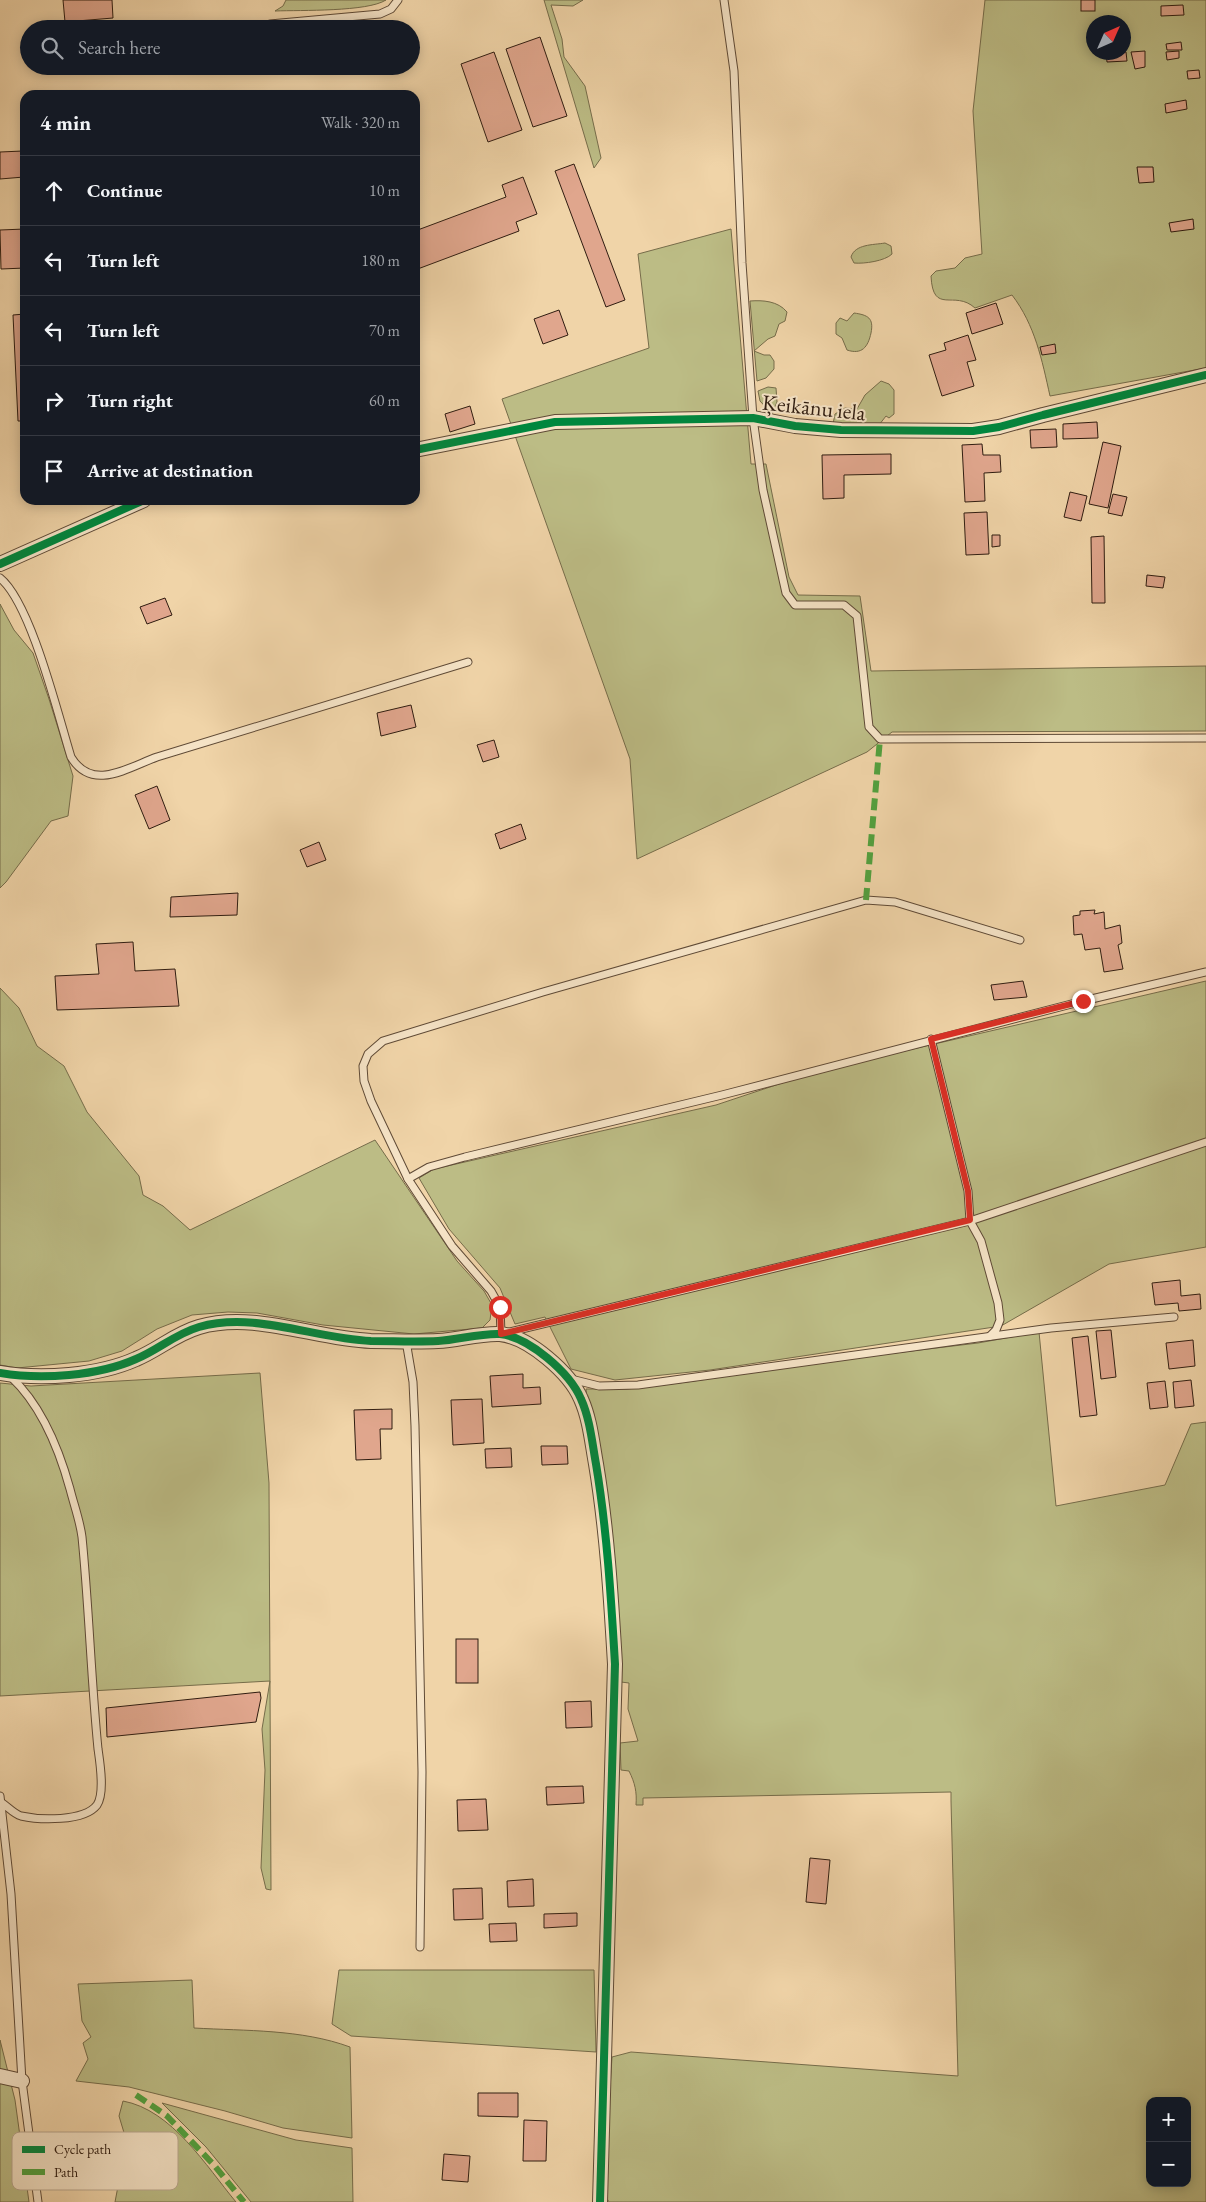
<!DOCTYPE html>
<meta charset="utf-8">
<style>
body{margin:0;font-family:"EB Garamond",serif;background:#20242c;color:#f1f3f6}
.controls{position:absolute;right:15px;bottom:15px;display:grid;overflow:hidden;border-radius:10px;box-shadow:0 2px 12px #0003}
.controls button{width:45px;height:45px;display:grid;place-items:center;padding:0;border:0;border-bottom:1px solid #363941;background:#171b24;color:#f1f3f6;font:25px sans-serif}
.compass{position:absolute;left:1086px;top:15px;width:45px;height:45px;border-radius:50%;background:#171b24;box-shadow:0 2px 12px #0003;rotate:45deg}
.stop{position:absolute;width:15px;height:15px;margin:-11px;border:4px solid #d93025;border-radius:50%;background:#fff}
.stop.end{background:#d93025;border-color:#fff;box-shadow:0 1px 5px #0008}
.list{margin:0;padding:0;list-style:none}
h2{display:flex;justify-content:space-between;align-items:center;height:65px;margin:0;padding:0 20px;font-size:21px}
h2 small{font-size:16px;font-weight:400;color:#9ea1a6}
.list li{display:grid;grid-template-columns:32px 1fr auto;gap:15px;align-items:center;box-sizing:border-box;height:70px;padding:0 20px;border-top:1px solid #363941}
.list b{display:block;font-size:19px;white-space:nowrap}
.list em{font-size:16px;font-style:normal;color:#9ea1a6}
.icon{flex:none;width:28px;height:28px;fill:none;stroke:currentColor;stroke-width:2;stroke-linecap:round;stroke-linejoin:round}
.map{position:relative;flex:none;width:1206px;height:2202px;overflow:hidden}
.search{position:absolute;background:#171b24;box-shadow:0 2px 12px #0003;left:20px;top:20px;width:400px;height:55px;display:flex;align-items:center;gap:12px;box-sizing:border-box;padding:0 18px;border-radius:28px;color:#9ea1a6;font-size:19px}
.panel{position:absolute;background:#171b24;box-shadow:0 2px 12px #0003;left:20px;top:90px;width:400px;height:415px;border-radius:15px}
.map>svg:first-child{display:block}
</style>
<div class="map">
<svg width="1206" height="2202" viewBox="0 0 1206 2202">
<rect width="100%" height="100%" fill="#f0d4a8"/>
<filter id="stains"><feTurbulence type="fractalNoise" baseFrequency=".004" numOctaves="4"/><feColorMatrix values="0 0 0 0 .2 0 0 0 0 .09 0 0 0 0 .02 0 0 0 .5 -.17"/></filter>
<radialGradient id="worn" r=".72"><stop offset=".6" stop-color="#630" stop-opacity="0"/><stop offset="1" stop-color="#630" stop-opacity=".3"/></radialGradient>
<g fill="#bcbc85" stroke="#766c4a" fill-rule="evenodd">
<path d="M286,0H386C367,12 301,10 275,11L283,6Z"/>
<path d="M544,0H583L573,6L551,5L562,39L564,57L585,86L601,158L594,168Z"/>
<path d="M985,0H1206V368L1050,396C1042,360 1035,325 1012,295L975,308C954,289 933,316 931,276L936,271L955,268L965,258L982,254L973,111ZM1094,22H1124V52H1094Z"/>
<path d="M731,229L751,464H766L789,577L798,595L860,596L871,671L1206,666V731L892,732L867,752L637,859L630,759L502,399L649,348L638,254Z"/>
<path d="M885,243L891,246L892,254C885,261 864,264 854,263L851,257C855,244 873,245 885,243Z"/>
<path d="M750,301C763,300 778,301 787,312L785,321L779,324L775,336L768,339L754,351L764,355H770L774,361V369L766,378L757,381Z"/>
<path d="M854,313C868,315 874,318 871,333C868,347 862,355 847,350L842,338L836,334V323L840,318L847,321Z"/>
<path d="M881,381L889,384L894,390V414L889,418L886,416L879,425L833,424L835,414L845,408L857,409L865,395Z"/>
<path d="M768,387L776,388L777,402L772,414L760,401L758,391Z"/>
<path d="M0,604L14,630L33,653L49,699L73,776L68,816L51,821L6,882L0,888Z"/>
<path d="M1206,981V1247L1109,1264L1001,1326L710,1370L615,1380L571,1369L545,1317L515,1324L500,1288L449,1229L419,1178L434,1169L716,1105L818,1071Z"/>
<path d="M0,988L19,1008L37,1046L64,1066L87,1112L139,1176L143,1195L163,1206L190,1230L375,1140L457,1261L484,1291L492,1305L490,1320L482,1328L414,1334L323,1325L257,1313L228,1312L192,1315L157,1329L122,1351L89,1361L17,1368L0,1365Z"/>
<path d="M1039,1332L1056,1506L1165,1485L1191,1424L1206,1422V2202H609L605,2195L604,2184L612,2057L631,2052L958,2076L951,1801V1792L643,1798V1805H636C637,1792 635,1783 629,1771L621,1770L620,1743L638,1741L628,1709L629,1683L621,1682L586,1389H627L687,1382L828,1361L978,1343ZM1150,2101H1187V2183H1150Z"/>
<path d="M260,1373L269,1483L271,1890L266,1889L261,1868L265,1770L262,1729L270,1681L0,1696V1383L31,1386Z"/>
<path d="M339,1970H594L596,2052L351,2036L332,2024Z"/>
<path d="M192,1980L194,2028C246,2031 301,2029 350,2047L352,2138L283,2128L225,2111L129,2087L76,2081L88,2059L83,2043L91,2037L82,2021L78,1984Z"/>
<path d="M0,2040L15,2100L29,2202H0Z"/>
<path d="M123,2101C172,2110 206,2166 236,2202H115L119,2181L115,2161L125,2136L119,2116Z"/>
<path d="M162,2103L296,2140L352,2148L353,2202H251L206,2147Z"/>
</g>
<g fill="#e0a68d" stroke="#2f1c10">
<path d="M63,0H112L113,18L65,22Z"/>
<rect x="1081" y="0" width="14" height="11"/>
<path d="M1183,5L1184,15L1161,16V6Z"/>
<path d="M540,37L567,116L533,127L506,49Z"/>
<path d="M1181,42L1182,50H1167L1166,44Z"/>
<path d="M1145,51V67L1135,69L1131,52Z"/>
<path d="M1179,51V58L1167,60L1166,52Z"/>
<path d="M494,52L522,130L488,142L461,64Z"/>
<path d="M1106,52H1126L1127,61L1107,62Z"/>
<path d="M1199,70L1200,78L1188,79L1187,71Z"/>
<path d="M1186,100L1187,109L1166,113L1165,104Z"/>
<path d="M23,151L24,177L0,179V152Z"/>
<path d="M574,164L625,300L606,307L555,171Z"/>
<path d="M1137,167H1153L1154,182L1139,183Z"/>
<path d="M523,177L537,214L516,222L519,231L415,270V231L506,197L502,185Z"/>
<path d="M1193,219L1194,229L1171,232L1169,223Z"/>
<path d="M25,229V268L1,269L0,230Z"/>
<path d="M996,303L1003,324L972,334L966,313Z"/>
<path d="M559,310L568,335L543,344L534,319Z"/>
<path d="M25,314V421H18L13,315Z"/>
<path d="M968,335L976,360L967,362L974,386L942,396L929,355L946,350L944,343Z"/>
<path d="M1055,344L1056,353L1042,355L1040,347Z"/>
<path d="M470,406L475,424L450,432L445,414Z"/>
<path d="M1097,422L1098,438L1063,439V424Z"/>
<path d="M1056,429L1057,447L1031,448L1030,430Z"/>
<path d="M1103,442L1121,446L1108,508L1089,504Z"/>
<path d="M982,444L983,455H1000L1001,472L984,473L985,501L965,502L962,445Z"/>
<path d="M891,454V474L844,475V498L823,499L822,455Z"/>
<path d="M1070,492L1087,496L1081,521L1064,517Z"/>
<path d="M1113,494L1127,497L1122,516L1108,513Z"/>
<path d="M987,512L989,554L966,555L964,513Z"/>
<path d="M992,535H1000V546L992,547Z"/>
<path d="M1104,536L1105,603H1092L1091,537Z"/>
<path d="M1147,575L1165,577L1163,588L1146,586Z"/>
<path d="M165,598L172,615L147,624L140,607Z"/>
<path d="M411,705L416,727L381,736L377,713Z"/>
<path d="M494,740L499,757L483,762L477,745Z"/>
<path d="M157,786L170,820L149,829L135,795Z"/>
<path d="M521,824L526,839L500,849L495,834Z"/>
<path d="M319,842L326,860L307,867L300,850Z"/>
<path d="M238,893L237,915L170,917L171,897Z"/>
<path d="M1095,910L1094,914L1104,912L1105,929L1120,925L1122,943L1118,945L1123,969L1104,972L1100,948L1085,950L1082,934L1074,935L1073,916L1080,915V911Z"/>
<path d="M133,942L135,971L175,969L179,1006L57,1010L55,976L99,974L96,944Z"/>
<path d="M1023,981L1027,997L994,1000L991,985Z"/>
<path d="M1180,1280L1181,1296L1200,1294L1201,1309L1179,1311L1178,1303L1155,1305L1152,1283Z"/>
<path d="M1111,1330L1116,1377L1101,1379L1096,1331Z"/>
<path d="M1088,1336L1097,1415L1080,1417L1072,1338Z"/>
<path d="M1193,1340L1195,1366L1169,1369L1166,1343Z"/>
<path d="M523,1374V1388L540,1387L541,1404L492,1407L490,1376Z"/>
<path d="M1191,1380L1194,1406L1175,1408L1173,1382Z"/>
<path d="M1165,1381L1168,1407L1150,1409L1147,1383Z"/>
<path d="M482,1399L484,1443L453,1445L451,1400Z"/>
<path d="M392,1409V1429H380L381,1459L356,1460L354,1410Z"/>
<path d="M541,1446H567L568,1464L542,1465Z"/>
<path d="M511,1448L512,1467L486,1468L485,1449Z"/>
<rect x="456" y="1639" width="22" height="44"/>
<path d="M260,1692L261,1698L256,1722L107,1737L106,1708Z"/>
<path d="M591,1701L592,1727L566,1728L565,1702Z"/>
<path d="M583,1786L584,1803L547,1805L546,1787Z"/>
<path d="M486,1799L488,1830L458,1831L457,1800Z"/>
<path d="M810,1858L830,1860L826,1904L806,1902Z"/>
<path d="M533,1879L534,1906L508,1907L507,1881Z"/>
<path d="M482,1888L483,1919L454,1920L453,1889Z"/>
<path d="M577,1913V1926L544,1928V1914Z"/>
<path d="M516,1923L517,1941L490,1942L489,1924Z"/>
<path d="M478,2093H518V2117L478,2116Z"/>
<path d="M524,2120L547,2121L546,2161H523Z"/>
<path d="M444,2154L470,2156L468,2182L442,2180Z"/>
</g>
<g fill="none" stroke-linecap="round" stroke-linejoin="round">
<defs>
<g id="service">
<path d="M724,0L734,71L742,263L753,418L763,490L786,593L795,605H844L857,616L869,727L880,739L1206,738"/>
<path d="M270,24L380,14L391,9L398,0"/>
<path d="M0,578C31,603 58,715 71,757C92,792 127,768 157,757L468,662"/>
<path d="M1020,940L895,902L866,900L543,992L383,1041L368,1054L363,1066L364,1081L371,1101L408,1179L452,1246L491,1291L500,1307L501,1334L970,1221L1206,1142"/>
<path d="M931,1039L968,1191L970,1221L981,1241L998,1303L1000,1320L996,1330L990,1336"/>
<path d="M408,1179L429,1167L465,1157L722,1095L1083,1001L1206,972"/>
<path d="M406,1341L413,1382L415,1426L422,1772L420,1947"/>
<path d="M571,1379L599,1386L638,1385L1051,1328L1174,1317"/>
<path d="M0,1796L11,1894L22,2081L38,2202"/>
<path d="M2,1803C8,1807 14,1814 21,1816C39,1820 84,1822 97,1805C105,1793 100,1763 98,1749C91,1678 89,1608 82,1537C80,1521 74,1505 70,1489C59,1449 42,1406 11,1377"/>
</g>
<g id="minor">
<path d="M415,450L555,422L753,418L795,426L841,430L973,431L999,427L1043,415L1206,375"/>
<path d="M0,564L144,500"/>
<path d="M0,1373C41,1380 98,1376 136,1359C158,1350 175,1334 199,1327C255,1311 315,1339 371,1341C393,1341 416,1342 438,1341C458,1340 480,1333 500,1334C529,1337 570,1373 581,1399C590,1419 592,1442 596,1464C607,1530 611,1597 615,1664L600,2202"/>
<path d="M0,2076L22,2081"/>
</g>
</defs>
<use href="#service" stroke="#5f4a36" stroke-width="9"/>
<use href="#minor" stroke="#5f4a36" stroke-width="16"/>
<use href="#service" stroke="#f5e3c6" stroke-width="7"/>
<use href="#minor" stroke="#f5e3c6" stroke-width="14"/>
<g stroke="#52a13f" stroke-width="6" stroke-dasharray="12 6" stroke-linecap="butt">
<path d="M866,900L880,739"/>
<path d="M136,2095L167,2116L214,2165L244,2202"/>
</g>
<defs>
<g id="cycleway">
<path d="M415,450L555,422L753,418L795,426L841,430L973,431L999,427L1043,415L1206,375"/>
<path d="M0,564L144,500"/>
<path d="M0,1373C41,1380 98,1376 136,1359C158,1350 175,1334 199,1327C255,1311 315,1339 371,1341C393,1341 416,1342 438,1341C458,1340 480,1333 500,1334C529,1337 570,1373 581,1399C590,1419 592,1442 596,1464C607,1530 611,1597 615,1664L600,2202"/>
</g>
</defs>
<use href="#cycleway" stroke="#f5e3c6" stroke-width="11"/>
<use href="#cycleway" stroke="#00873e" stroke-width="8"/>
</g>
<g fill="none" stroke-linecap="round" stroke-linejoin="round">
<path stroke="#d93025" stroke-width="6" d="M500,1307L501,1334L970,1220L968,1191L931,1039L1083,1001"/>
</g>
<g text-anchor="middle" stroke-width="4" stroke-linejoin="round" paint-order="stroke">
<g font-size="22" fill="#2f1c10" stroke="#f5e3c6">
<text transform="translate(814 407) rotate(6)" y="8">Ķeikānu iela</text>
</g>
</g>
<rect x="12" y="2132" width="166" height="58" rx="8" fill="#f5e3c6" stroke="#baa78f" stroke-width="1"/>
<rect x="22" y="2146" width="23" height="7" fill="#00873e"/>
<rect x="22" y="2169" width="23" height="6" fill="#52a13f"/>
<g font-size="14" fill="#2f1c10">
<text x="54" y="2154">Cycle path</text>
<text x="54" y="2177">Path</text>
</g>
<rect width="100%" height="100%" filter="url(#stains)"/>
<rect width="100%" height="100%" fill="url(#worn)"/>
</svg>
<div class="controls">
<button>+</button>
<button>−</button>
</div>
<svg class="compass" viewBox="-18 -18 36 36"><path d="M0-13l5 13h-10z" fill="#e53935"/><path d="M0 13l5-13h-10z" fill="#9ea1a6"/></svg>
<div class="stop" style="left:500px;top:1307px"></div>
<div class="stop end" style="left:1083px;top:1001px"></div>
<div class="search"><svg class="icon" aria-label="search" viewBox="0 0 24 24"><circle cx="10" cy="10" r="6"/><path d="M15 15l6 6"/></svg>Search here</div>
<section class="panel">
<h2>4 min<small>Walk · 320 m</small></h2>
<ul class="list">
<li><svg class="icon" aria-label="ahead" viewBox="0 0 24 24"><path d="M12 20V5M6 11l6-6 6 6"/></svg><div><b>Continue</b></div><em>10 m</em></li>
<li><svg class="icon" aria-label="left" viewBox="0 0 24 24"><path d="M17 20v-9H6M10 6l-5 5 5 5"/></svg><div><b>Turn left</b></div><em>180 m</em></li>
<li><svg class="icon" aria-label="left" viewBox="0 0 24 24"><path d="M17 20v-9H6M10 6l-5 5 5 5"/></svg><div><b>Turn left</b></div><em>70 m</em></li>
<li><svg class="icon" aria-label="right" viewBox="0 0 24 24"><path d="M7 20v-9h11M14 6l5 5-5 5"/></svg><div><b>Turn right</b></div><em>60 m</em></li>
<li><svg class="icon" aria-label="arrive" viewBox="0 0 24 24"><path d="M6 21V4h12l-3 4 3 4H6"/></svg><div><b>Arrive at destination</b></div></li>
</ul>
</section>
</div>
